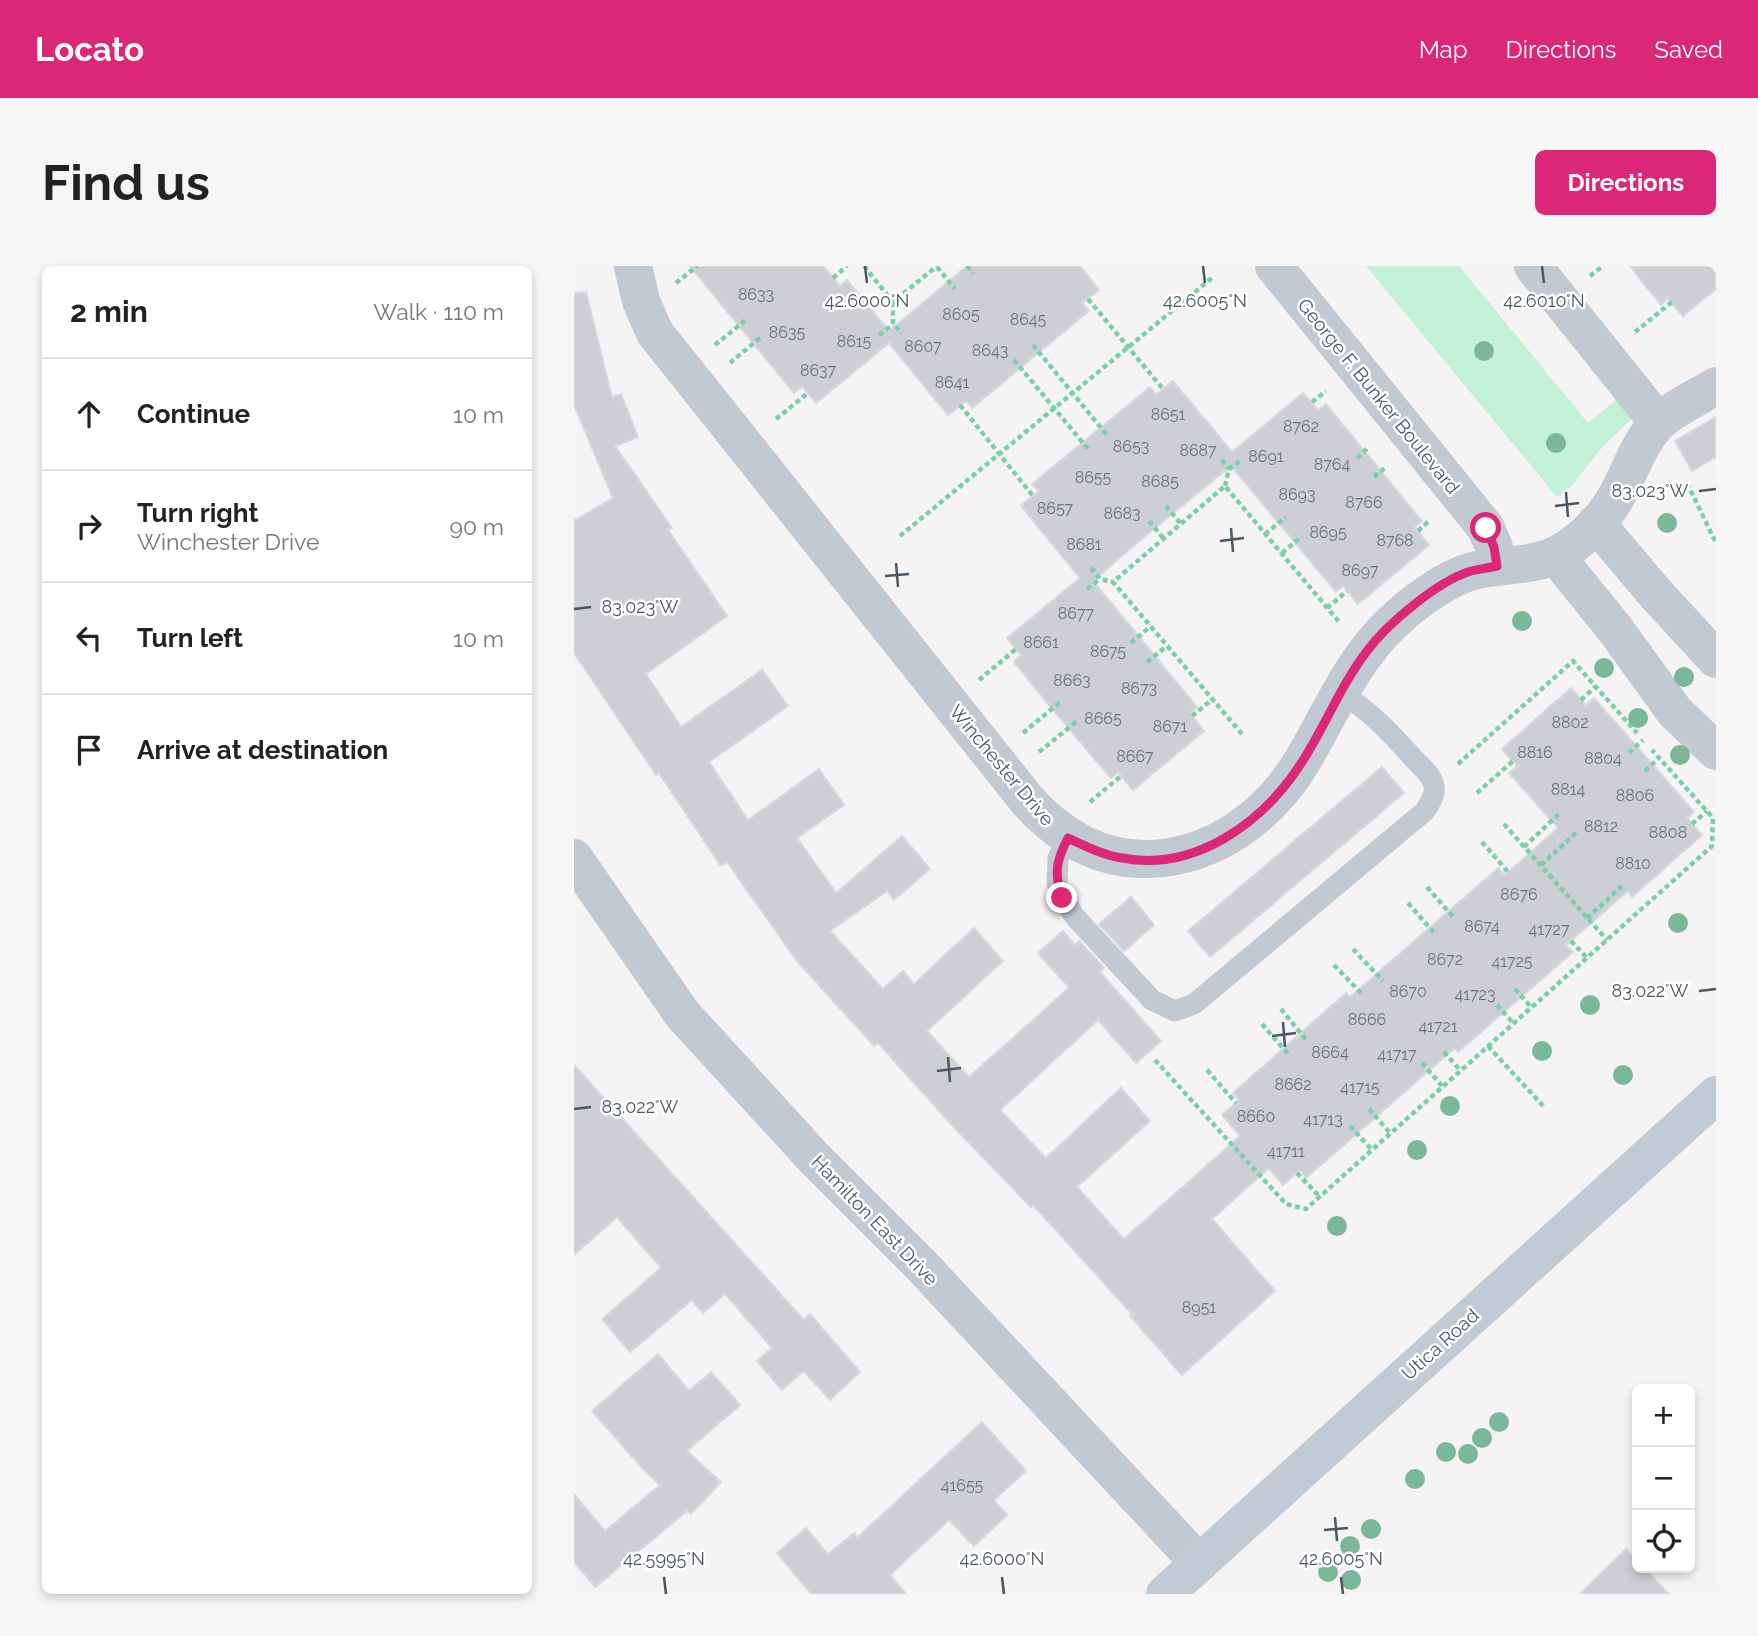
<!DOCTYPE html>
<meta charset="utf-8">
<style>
body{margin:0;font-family:Raleway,sans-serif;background:#f6f6f6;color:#222}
.controls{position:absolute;right:21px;bottom:21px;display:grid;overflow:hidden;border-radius:10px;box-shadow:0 4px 10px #0003}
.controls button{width:63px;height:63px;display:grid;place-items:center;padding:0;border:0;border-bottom:2px solid #e0e0e0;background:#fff;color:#222;font:35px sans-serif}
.stop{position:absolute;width:21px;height:21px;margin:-16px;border:5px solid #db2777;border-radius:50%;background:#fff}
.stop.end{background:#db2777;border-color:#fff;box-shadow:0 2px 7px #0008}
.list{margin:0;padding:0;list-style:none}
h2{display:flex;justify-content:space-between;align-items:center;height:91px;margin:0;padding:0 28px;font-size:30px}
h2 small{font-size:23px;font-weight:400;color:#767676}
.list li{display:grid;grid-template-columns:46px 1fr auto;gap:21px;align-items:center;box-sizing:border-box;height:112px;padding:0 28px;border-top:2px solid #e0e0e0}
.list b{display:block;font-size:26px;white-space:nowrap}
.list p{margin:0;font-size:23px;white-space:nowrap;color:#767676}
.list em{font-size:23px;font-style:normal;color:#767676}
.icon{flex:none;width:38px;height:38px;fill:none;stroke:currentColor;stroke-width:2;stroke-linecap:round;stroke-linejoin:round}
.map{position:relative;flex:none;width:1142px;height:1328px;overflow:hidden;border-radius:10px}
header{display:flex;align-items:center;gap:42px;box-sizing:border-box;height:98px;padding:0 35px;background:#db2777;color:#fff}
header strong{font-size:33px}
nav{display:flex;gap:38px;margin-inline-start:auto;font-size:24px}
.intro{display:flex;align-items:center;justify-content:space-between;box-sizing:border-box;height:168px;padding:0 42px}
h1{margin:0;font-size:49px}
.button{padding:18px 32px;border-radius:10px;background:#db2777;color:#fff;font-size:24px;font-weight:700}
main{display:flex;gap:42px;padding:0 42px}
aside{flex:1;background:#fff;border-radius:10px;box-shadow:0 4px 10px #0003}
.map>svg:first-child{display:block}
</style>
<header>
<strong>Locato</strong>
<nav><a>Map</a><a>Directions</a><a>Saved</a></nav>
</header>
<div class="intro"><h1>Find us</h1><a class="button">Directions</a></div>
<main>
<aside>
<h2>2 min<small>Walk · 110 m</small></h2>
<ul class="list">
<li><svg class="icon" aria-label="ahead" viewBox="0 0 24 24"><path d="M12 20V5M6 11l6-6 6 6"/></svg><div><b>Continue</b></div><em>10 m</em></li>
<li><svg class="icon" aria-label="right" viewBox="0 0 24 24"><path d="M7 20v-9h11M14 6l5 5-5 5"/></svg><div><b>Turn right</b><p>Winchester Drive</p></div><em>90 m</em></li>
<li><svg class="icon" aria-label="left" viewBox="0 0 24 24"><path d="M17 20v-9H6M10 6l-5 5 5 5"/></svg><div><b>Turn left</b></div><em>10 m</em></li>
<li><svg class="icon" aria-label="arrive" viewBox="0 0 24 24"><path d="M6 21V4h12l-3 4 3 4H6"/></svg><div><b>Arrive at destination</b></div></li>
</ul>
</aside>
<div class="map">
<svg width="1142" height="1328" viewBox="0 0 1142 1328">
<rect width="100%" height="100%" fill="#f5f3f3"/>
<path fill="#c3f1d5" d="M792,0H885L1014,157L1046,131L1061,150L1031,178L998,219L983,231Z"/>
<g fill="#cdcfd5" stroke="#d7d9de" stroke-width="2">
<path d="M116,0H249L266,20L273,14L315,65L393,0H506L525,24L508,37L515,45L398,142L392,135L374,149L315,77L242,137L228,120L220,127Z"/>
<path d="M1056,0H1142V23L1109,50L1094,32L1087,39Z"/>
<path d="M12,26L38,131L47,128L64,171L41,180L98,262L94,264L153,350L72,408L107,461L188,404L214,440L135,496L174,554L245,503L270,539L223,572L262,627L328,570L356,603L320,634L313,625L256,665L309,723L329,705L340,718L400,662L429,695L353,765L395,811L495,722L464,687L489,665L501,679L505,675L530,702L526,706L587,775L562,797L524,754L426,844L472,892L547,822L576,855L503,921L550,973L666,870L648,849L665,834L659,827L772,727L776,731L924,602L931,609L984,562L935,507L943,500L928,483L997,422L1012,439L1020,432L1081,501L1120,546L1113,552L1128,569L1058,631L1054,625L992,679L999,686L884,786L881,782L732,912L726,904L709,919L695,902L638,953L701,1025L608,1109L556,1050L558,1048L459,939L457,941L386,868L304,777L300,780L223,695L153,596L147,600L85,507L82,509L0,387V255L39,232L0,139V27Z"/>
<path d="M599,115L658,186L729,127L744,144L752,138L848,255L841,261L855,279L784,338L769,320L762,326L657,200L570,271L519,315L623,441L616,447L630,465L559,524L544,506L537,512L473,437L440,396L447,389L433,372L506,312L447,240L465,225L458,218L576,121L582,129Z"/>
<path d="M1142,151V191L1118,205L1101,175Z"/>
<path d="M808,501L830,527L636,691L614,665Z"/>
<path d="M557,631L580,659L550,685L525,658Z"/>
<path d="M0,799L230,1054L236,1048L286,1106L256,1134L230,1105L208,1124L183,1095L198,1082L151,1028L129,1047L118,1034L56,1086L28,1053L87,1002L43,951L0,989Z"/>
<path d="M84,1088L115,1125L137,1106L166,1139L113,1185L147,1216L117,1248L113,1245L21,1321L0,1296V1228L31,1265L86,1219L70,1204L18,1145Z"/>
<path d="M408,1156L452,1205L420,1234L433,1249L400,1280L375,1254L316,1309L332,1328H237L203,1287L232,1262L254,1288L280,1267L284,1271Z"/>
<path d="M1052,1283L1063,1294V1302H1070L1095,1328H1006Z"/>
</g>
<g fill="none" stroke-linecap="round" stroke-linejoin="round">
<g stroke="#7ad0a6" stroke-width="4.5" stroke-dasharray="5 3.5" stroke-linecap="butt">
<path d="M290,0L319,36L363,0"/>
<path d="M393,0L399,8"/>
<path d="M363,1L381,23"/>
<path d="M1016,10L1029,0"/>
<path d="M259,12L273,0"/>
<path d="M102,17L123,0"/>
<path d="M514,33L589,123"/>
<path d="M319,36V58L328,67"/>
<path d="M1061,66L1098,36"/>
<path d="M305,69L319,58"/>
<path d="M141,79L173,53"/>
<path d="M459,79L533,169"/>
<path d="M440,94L515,184"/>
<path d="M156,97L187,71"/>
<path d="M738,136L752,125"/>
<path d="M386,139L459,230"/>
<path d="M202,153L234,127"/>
<path d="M783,192L795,181"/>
<path d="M648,194L655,203"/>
<path d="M800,211L812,201"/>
<path d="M1113,217L1142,277"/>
<path d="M651,220L655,203L666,195"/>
<path d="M592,240L607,258"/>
<path d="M575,255L590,273"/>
<path d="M844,265L856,254"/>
<path d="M691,268L712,251"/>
<path d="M326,270L639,11"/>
<path d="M708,287L728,270"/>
<path d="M517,302L526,313L539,316"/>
<path d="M513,323L526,313"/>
<path d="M753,342L773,325"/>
<path d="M557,377L577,360"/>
<path d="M573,396L593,380"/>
<path d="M405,414L442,383"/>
<path d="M1007,434L1021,421"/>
<path d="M618,450L639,433"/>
<path d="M449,467L486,436"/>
<path d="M668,468L539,316L651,220L766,357"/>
<path d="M465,486L502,456"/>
<path d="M1055,487L1069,474"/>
<path d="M884,498L999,395L1063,467"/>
<path d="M1071,505L1085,492"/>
<path d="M903,527L939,495"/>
<path d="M516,536L547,510"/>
<path d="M930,558L1033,674"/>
<path d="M1118,558L1133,545"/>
<path d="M908,576L934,606"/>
<path d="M950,581L985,548"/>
<path d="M967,599L1002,567"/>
<path d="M853,621L881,653"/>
<path d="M834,637L862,669"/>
<path d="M1013,652L1048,620"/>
<path d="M997,675L1013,692"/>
<path d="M779,683L809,715"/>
<path d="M760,699L787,727"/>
<path d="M941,723L958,742"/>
<path d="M923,739L940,758"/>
<path d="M707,743L733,775"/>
<path d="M688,758L716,790"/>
<path d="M914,780L971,842"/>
<path d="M870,786L887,805"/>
<path d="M581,794L712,938L732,943L1138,580L1139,552L1078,484"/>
<path d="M848,797L869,821"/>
<path d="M633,804L662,837"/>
<path d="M795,843L817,868"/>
<path d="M776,860L798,884"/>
<path d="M723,907L746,931"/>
</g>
<path stroke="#c1cad2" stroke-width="21" d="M494,572L484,592L483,617L489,632L501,651L578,734L601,745L620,738L851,545C855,538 862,529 860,520C858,509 847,500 840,493C817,467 796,445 766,426"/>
<g stroke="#c1cad2" stroke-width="38">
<path d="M59,0L67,35L81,67L453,534C486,571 526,595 577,593C640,590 694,551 727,497C756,449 777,395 819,356C839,337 872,312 899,305C925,298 957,301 982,289C1005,278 1030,253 1042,231C1056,207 1064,177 1084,157C1095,145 1126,130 1142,120"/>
<path d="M700,0L912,262L920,281L923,300"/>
<path d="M959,0L1084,156"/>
<path d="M1022,257L1081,327L1142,393"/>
<path d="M981,289L1041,363L1101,446L1142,485"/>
<path d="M0,592L109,749L240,892L347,999L625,1297"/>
</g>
<path stroke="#c1cbd6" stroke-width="38" d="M591,1328L1142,829"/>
</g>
<g fill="#7bb799">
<circle cx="910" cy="85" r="10"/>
<circle cx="982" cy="177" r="10"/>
<circle cx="1093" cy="257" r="10"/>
<circle cx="948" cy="355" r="10"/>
<circle cx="1030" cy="402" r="10"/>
<circle cx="1110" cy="411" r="10"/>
<circle cx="1064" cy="452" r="10"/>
<circle cx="1106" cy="489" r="10"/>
<circle cx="1104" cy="657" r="10"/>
<circle cx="1016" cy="739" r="10"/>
<circle cx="968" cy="785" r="10"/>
<circle cx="1049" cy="809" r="10"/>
<circle cx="876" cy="840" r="10"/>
<circle cx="843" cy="884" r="10"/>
<circle cx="763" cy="960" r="10"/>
<circle cx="925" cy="1156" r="10"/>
<circle cx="908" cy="1172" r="10"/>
<circle cx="872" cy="1186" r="10"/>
<circle cx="894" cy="1188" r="10"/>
<circle cx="841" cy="1213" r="10"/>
<circle cx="797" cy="1263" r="10"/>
<circle cx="776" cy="1280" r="10"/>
<circle cx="754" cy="1306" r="10"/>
<circle cx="777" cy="1314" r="10"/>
</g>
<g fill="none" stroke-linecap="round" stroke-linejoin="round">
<path stroke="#db2777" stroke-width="9" d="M488,632C480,607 482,595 494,572C511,580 529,589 548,592C621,606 688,557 726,499C750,463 766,420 793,385C814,357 864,315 897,305C905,303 914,302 923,300L920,281L912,262"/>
</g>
<path fill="none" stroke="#4a5661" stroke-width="2.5" d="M291,0L293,17M629,0L631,17M968,0L970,17M1125,225L1142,223M992,226L994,251M981,240L1005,237M657,262L659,286M646,275L670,272M322,297L324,321M311,310L335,308M0,343L17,341M1125,725L1142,723M709,756L711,781M698,770L722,767M374,791L376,816M363,805L387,802M0,843L17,841M761,1251L763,1275M750,1264L774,1262M90,1311L92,1328M428,1311L430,1328M767,1311L769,1328"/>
<g text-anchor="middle" stroke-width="5" stroke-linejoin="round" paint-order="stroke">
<g font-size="16" fill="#6b747e">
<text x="182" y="34">8633</text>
<text x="387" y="54">8605</text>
<text x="454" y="59">8645</text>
<text x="213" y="72">8635</text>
<text x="280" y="81">8615</text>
<text x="349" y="86">8607</text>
<text x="416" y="90">8643</text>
<text x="244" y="110">8637</text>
<text x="378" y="122">8641</text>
<text x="594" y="154">8651</text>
<text x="727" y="166">8762</text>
<text x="557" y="186">8653</text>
<text x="624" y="190">8687</text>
<text x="692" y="196">8691</text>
<text x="758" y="204">8764</text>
<text x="519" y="217">8655</text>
<text x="586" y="221">8685</text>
<text x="723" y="234">8693</text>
<text x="790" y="242">8766</text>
<text x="481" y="248">8657</text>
<text x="548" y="253">8683</text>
<text x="754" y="272">8695</text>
<text x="821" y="280">8768</text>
<text x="510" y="284">8681</text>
<text x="786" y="310">8697</text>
<text x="502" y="353">8677</text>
<text x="467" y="382">8661</text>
<text x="534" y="391">8675</text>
<text x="498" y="420">8663</text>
<text x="565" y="428">8673</text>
<text x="529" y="458">8665</text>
<text x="996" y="462">8802</text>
<text x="596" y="466">8671</text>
<text x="961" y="492">8816</text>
<text x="561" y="496">8667</text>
<text x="1029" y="498">8804</text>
<text x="994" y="529">8814</text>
<text x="1061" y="535">8806</text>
<text x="1027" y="566">8812</text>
<text x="1094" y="572">8808</text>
<text x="1059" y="603">8810</text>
<text x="945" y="634">8676</text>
<text x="908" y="666">8674</text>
<text x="975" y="669">41727</text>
<text x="871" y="699">8672</text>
<text x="938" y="701">41725</text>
<text x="834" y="731">8670</text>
<text x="901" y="734">41723</text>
<text x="793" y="759">8666</text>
<text x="864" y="766">41721</text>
<text x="756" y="792">8664</text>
<text x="823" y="794">41717</text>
<text x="719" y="824">8662</text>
<text x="786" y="827">41715</text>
<text x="682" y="856">8660</text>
<text x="749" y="859">41713</text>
<text x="712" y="891">41711</text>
<text x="625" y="1047">8951</text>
<text x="388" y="1225">41655</text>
</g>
<g font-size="19" fill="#4a5661" stroke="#fff">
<text transform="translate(805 130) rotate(51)" y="7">George F. Bunker Boulevard</text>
<text transform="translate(428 499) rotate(50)" y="7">Winchester Drive</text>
<text transform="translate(301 954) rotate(46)" y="7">Hamilton East Drive</text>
<text transform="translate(866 1078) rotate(-42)" y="7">Utica Road</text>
</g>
</g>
<g font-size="18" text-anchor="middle" fill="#4a5661" stroke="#fff" stroke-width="5" stroke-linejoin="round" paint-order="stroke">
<text x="293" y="41">42.6000°N</text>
<text x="631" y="41">42.6005°N</text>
<text x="970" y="41">42.6010°N</text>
<text x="1076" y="231">83.023°W</text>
<text x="66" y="347">83.023°W</text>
<text x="1076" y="731">83.022°W</text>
<text x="66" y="847">83.022°W</text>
<text x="90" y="1299">42.5995°N</text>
<text x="428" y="1299">42.6000°N</text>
<text x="767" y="1299">42.6005°N</text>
</g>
</svg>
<div class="controls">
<button>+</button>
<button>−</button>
<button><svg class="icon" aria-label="locate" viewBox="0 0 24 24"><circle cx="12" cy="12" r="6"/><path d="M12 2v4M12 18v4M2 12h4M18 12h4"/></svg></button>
</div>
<div class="stop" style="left:912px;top:262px"></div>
<div class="stop end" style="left:488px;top:632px"></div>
</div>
</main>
